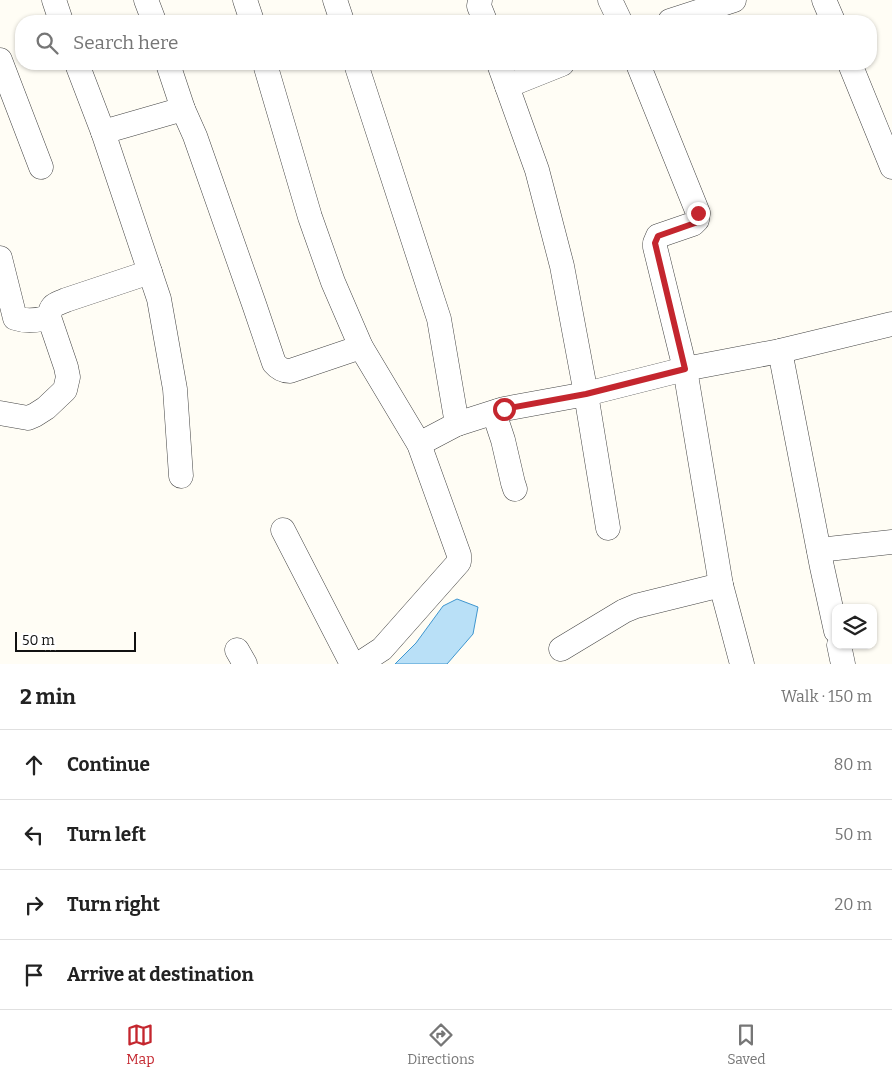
<!DOCTYPE html>
<meta charset="utf-8">
<style>
body{margin:0;font-family:Bitter,serif;background:#f6f6f6;color:#222}
.controls{position:absolute;right:15px;bottom:15px;display:grid;overflow:hidden;border-radius:10px;box-shadow:0 1px 4px #0004}
.controls button{width:45px;height:45px;display:grid;place-items:center;padding:0;border:0;border-bottom:1px solid #e0e0e0;background:#fff;color:#222;font:25px sans-serif}
.scale{position:absolute;left:15px;bottom:12px;width:121px;box-sizing:border-box;padding-left:5px;border:2px solid #111;border-top:0;font-size:14px;line-height:18px;white-space:nowrap;color:#111;-webkit-text-stroke:4px #fff;paint-order:stroke}
.stop{position:absolute;width:15px;height:15px;margin:-11px;border:4px solid #c4262e;border-radius:50%;background:#fff}
.stop.end{background:#c4262e;border-color:#fff;box-shadow:0 1px 5px #0008}
.list{margin:0;padding:0;list-style:none}
h2{display:flex;justify-content:space-between;align-items:center;height:65px;margin:0;padding:0 20px;font-size:21px}
h2 small{font-size:16px;font-weight:400;color:#767676}
.list li{display:grid;grid-template-columns:32px 1fr auto;gap:15px;align-items:center;box-sizing:border-box;height:70px;padding:0 20px;border-top:1px solid #e0e0e0}
.list b{display:block;font-size:19px;white-space:nowrap}
.list em{font-size:16px;font-style:normal;color:#767676}
.icon{flex:none;width:28px;height:28px;fill:none;stroke:currentColor;stroke-width:2;stroke-linecap:round;stroke-linejoin:round}
.map{position:relative;flex:none;width:892px;height:664px;overflow:hidden}
.search{position:absolute;background:#fff;box-shadow:0 1px 4px #0004;left:15px;right:15px;top:15px;height:55px;display:flex;align-items:center;gap:12px;box-sizing:border-box;padding:0 18px;border-radius:20px;color:#767676;font-size:19px}
.sheet{height:345px;background:#fff}
nav{display:flex;justify-content:space-around;align-items:center;box-sizing:border-box;height:70px;border-top:1px solid #e0e0e0;background:#fff;font-size:14px;color:#767676}
nav a{display:grid;justify-items:center;gap:2px}
nav .on{color:#c4262e}
.map>svg:first-child{display:block}
</style>
<div class="map">
<svg width="892" height="664" viewBox="0 0 892 664">
<rect width="100%" height="100%" fill="#fffdf5"/>
<path fill="#b9e0f7" stroke="#3f96cf" d="M457,599L478,607L473,634L447,664H395L416,643L443,606Z"/>
<g fill="none" stroke-linecap="round" stroke-linejoin="round">
<defs>
<g id="minor">
<path d="M54,0L61,21"/>
<path d="M146,0L154,21"/>
<path d="M245,0L252,21"/>
<path d="M335,0L342,21"/>
<path d="M480,0L479,6L485,21"/>
<path d="M610,0L620,21"/>
<path d="M824,0L833,21"/>
<path d="M670,21L734,0"/>
<path d="M0,60L41,167"/>
<path d="M77,64L103,132L159,299L175,389L181,476"/>
<path d="M168,64L183,109L195,136L254,304L274,363C279,369 283,371 290,371L361,347"/>
<path d="M265,64L310,217L333,282L361,347L419,444L459,555V562L382,649L359,664"/>
<path d="M356,64L439,319L457,424"/>
<path d="M499,64L537,170L562,266L586,394L608,528"/>
<path d="M638,64L698,213L697,220L693,224L658,236L655,243V247L685,369L721,585L742,664"/>
<path d="M850,64L892,167"/>
<path d="M507,86L562,64"/>
<path d="M103,132L183,109"/>
<path d="M0,258L15,318C27,322 37,321 49,317"/>
<path d="M780,351L822,567L836,631"/>
<path d="M498,411L497,422L503,440L513,483L515,489"/>
<path d="M0,413L28,418L35,415L46,408L65,390L68,377L66,367L49,317C51,304 55,305 66,300L150,272"/>
<path d="M419,444L457,424L504,409L586,394L685,369L780,351L892,324"/>
<path d="M283,530L352,664"/>
<path d="M819,550L892,542"/>
<path d="M839,645L843,664"/>
<path d="M561,649L624,611L636,606L721,585"/>
<path d="M237,650L245,664"/>
</g>
</defs>
<use href="#minor" stroke="#444" stroke-width="25"/>
<use href="#minor" stroke="#fff" stroke-width="24"/>
</g>
<g fill="none" stroke-linecap="round" stroke-linejoin="round">
<path stroke="#c4262e" stroke-width="6" d="M504,409L586,394L685,369L655,243L658,236L695,223L697,220L698,213"/>
</g>
</svg>
<div class="controls">
<button><svg class="icon" aria-label="layers" viewBox="0 0 24 24"><path d="M12 4l9 5-9 5-9-5zM3 14l9 5 9-5"/></svg></button>
</div>
<div class="scale">50 m</div>
<div class="stop" style="left:504px;top:409px"></div>
<div class="stop end" style="left:698px;top:213px"></div>
<div class="search"><svg class="icon" aria-label="search" viewBox="0 0 24 24"><circle cx="10" cy="10" r="6"/><path d="M15 15l6 6"/></svg>Search here</div>
</div>
<section class="sheet">
<h2>2 min<small>Walk · 150 m</small></h2>
<ul class="list">
<li><svg class="icon" aria-label="ahead" viewBox="0 0 24 24"><path d="M12 20V5M6 11l6-6 6 6"/></svg><div><b>Continue</b></div><em>80 m</em></li>
<li><svg class="icon" aria-label="left" viewBox="0 0 24 24"><path d="M17 20v-9H6M10 6l-5 5 5 5"/></svg><div><b>Turn left</b></div><em>50 m</em></li>
<li><svg class="icon" aria-label="right" viewBox="0 0 24 24"><path d="M7 20v-9h11M14 6l5 5-5 5"/></svg><div><b>Turn right</b></div><em>20 m</em></li>
<li><svg class="icon" aria-label="arrive" viewBox="0 0 24 24"><path d="M6 21V4h12l-3 4 3 4H6"/></svg><div><b>Arrive at destination</b></div></li>
</ul>
</section>
<nav>
<a class="on"><svg class="icon" aria-label="map" viewBox="0 0 24 24"><path d="M3 6l6-2 6 2 6-2v14l-6 2-6-2-6 2zM9 4v14M15 6v14"/></svg>Map</a>
<a><svg class="icon" aria-label="directions" viewBox="0 0 24 24"><path d="M12 3l9 9-9 9-9-9zM9 14v-3h6M13 9l2 2-2 2"/></svg>Directions</a>
<a><svg class="icon" aria-label="saved" viewBox="0 0 24 24"><path d="M7 4h10v16l-5-4-5 4z"/></svg>Saved</a>
</nav>
